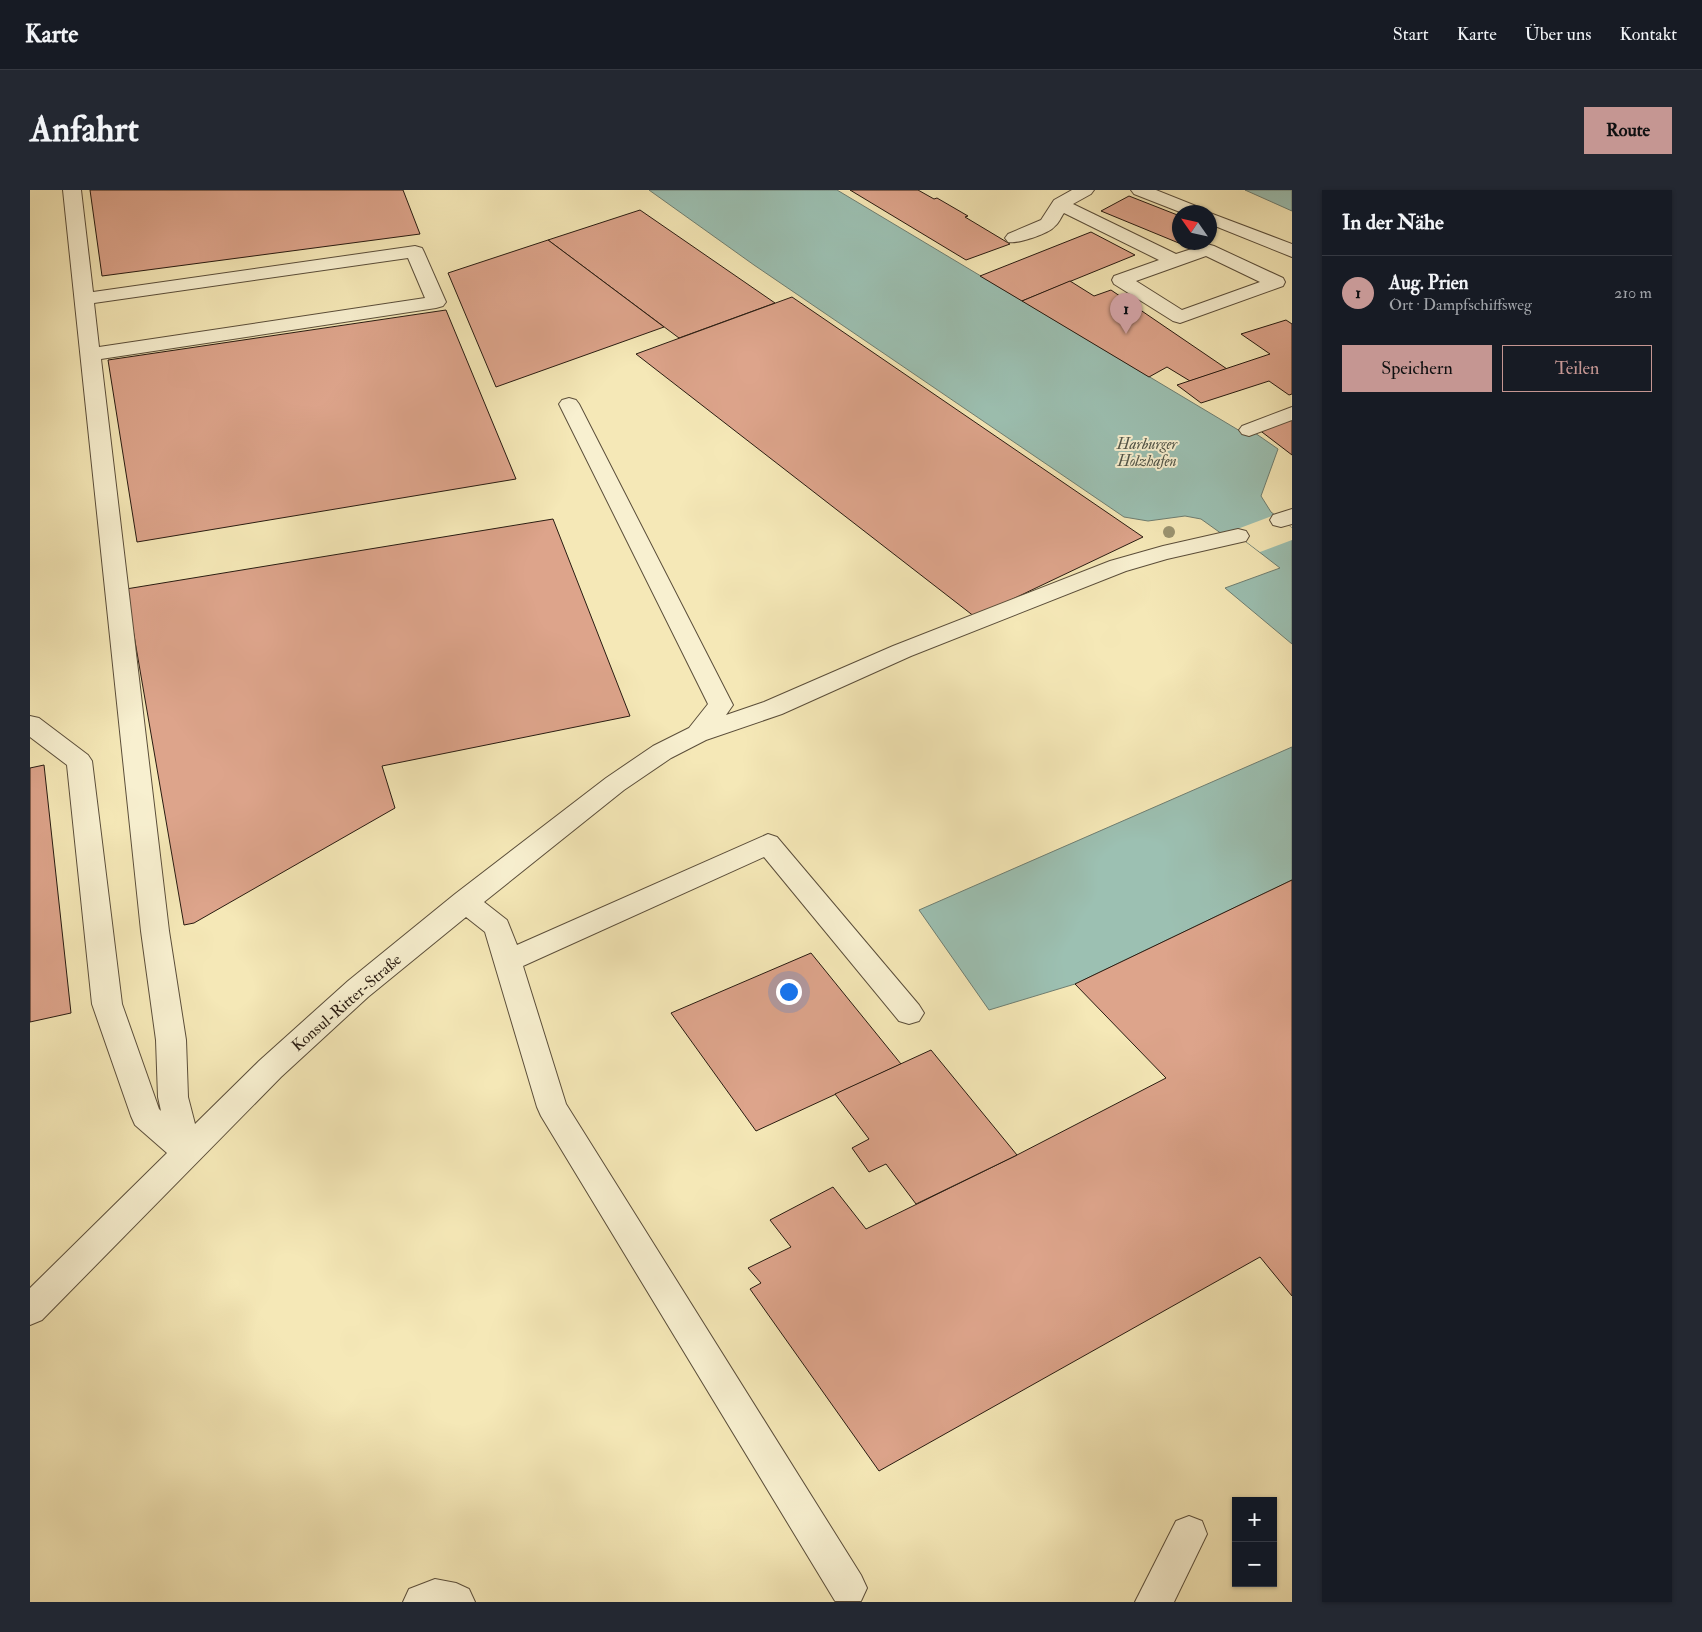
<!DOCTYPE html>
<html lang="de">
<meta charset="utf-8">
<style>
body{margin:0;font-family:"IM FELL Double Pica",serif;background:#242831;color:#f1f3f6}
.controls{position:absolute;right:15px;bottom:15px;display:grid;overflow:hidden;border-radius:0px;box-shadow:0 1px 4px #0004}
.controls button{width:45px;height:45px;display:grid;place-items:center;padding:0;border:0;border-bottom:1px solid #363941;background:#171b24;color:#f1f3f6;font:25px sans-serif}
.compass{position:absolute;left:1142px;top:15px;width:45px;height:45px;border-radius:50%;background:#171b24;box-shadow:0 1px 4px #0004;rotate:304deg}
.you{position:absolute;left:758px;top:801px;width:18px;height:18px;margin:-12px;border:4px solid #fff;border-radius:50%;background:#1a73e8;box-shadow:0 0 0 8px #1a73e833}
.badge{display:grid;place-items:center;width:32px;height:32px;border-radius:50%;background:#c59692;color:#111;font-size:16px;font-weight:700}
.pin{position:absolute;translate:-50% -41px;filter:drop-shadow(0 1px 2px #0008)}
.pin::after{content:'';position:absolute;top:26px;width:18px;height:15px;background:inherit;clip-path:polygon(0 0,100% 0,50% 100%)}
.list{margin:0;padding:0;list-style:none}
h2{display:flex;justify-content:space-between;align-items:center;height:65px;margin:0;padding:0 20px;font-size:21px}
h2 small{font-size:16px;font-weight:400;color:#9ea1a6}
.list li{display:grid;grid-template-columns:32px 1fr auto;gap:15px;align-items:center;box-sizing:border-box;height:75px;padding:0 20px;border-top:1px solid #363941}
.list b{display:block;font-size:19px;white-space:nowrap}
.list p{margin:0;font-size:16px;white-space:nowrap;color:#9ea1a6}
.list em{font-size:16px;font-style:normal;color:#9ea1a6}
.actions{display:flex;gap:10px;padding:15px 20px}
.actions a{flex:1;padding:11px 0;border:1px solid #c59692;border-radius:0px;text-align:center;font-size:18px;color:#c59692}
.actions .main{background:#c59692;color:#111}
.map{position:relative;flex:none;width:1262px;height:1412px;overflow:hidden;border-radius:0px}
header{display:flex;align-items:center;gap:30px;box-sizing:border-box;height:70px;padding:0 25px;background:#171b24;border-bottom:1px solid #363941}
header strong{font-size:24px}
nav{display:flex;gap:28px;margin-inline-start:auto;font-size:18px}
.intro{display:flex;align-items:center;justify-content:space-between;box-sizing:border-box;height:120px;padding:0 30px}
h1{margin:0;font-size:35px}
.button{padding:12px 22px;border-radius:0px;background:#c59692;color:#111;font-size:18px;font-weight:700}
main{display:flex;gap:30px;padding:0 30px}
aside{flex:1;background:#171b24;border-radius:0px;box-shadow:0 1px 4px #0004}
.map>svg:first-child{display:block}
</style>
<header>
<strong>Karte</strong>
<nav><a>Start</a><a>Karte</a><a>Über uns</a><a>Kontakt</a></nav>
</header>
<div class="intro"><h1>Anfahrt</h1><a class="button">Route</a></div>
<main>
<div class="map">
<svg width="1262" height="1412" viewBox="0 0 1262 1412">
<rect width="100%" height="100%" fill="#f5e8b7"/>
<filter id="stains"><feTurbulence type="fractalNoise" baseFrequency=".004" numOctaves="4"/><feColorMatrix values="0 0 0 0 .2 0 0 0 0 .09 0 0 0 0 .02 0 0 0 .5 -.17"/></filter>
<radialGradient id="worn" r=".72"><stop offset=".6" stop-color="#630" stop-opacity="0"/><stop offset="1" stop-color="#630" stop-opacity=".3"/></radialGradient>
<g fill="#9cc0b2" stroke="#6e7e72">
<path d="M619,0H807L1210,241L1225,243L1248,259L1231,306L1241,322L1262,338V454L1195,398L1250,378L1202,341L1192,344L1171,329L1155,326L1118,331L1094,327L724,75Z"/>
<path d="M1215,0H1262V21Z"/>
<path d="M1262,557V690L1045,794L959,820L889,720Z"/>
</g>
<path fill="#f5e8b7" d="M1245,325L1262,338V350L1230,362L1202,341Z"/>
<g fill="#dda48b" stroke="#281b11">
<path d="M60,0H373L390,44L72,86Z"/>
<path d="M820,0H888L904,9L907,8L938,26L935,27L980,54L936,70Z"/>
<path d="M1099,6L1150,26V52H1162L1156,56L1071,21Z"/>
<path d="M610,20L745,113L649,148L518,50Z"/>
<path d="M1061,42L1105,65L992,111L950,86Z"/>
<path d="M518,50L634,137L466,197L418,83Z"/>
<path d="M1040,91L1064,106L1081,100L1197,179L1160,191L1137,177L1119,187L992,111Z"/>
<path d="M762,107L1113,347L945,427L606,164Z"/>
<path d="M416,120L486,289L107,352L78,170Z"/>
<path d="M1256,130L1262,134V204L1259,205L1239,191L1171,213L1147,195L1240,164L1211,144Z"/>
<path d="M1262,228V265L1228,239Z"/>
<path d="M523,329L600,526L352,576L365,618L164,733L154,735L96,399Z"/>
<path d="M14,575L41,823L0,832V578Z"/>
<path d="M1262,690V1106L1230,1067L849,1281L720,1099L731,1093L718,1078L761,1057L740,1030L803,997L836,1039L987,965L1136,888L1045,794Z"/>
<path d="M781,763L871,874L726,941L641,823Z"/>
<path d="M901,860L987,965L886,1014L856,974L839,982L822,958L839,949L805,904Z"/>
</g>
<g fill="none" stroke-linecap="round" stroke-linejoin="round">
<defs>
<g id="minor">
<path d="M33,0H51L63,102L385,56L392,58L394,62L416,112L413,116L406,118L71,169L139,741L156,850L158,907L165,934L229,871L318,791L425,704L576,588L623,556L659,538L678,514L529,214L532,210L539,208L546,210L549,214L703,515L696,525L734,512L863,456L1080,371L1133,356L1208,339L1216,341L1219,346L1216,351L1137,369L1096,381L881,466L752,524L676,550L641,568L594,600L454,712L477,730L487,755L738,644L747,647L889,815L894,823L889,831L879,834L869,831L734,667L493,776L536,914L831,1385L837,1398L831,1411H805L511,926L507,917L455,742L436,727L338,807L251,887L12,1130L0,1135V1098L137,963L105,935L101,926L62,814L37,575L0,547V526L9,528L58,565L62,571L92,814L129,919L131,921L128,907L126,850L111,741ZM378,68L395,108L69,157L64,113Z"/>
<path d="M1042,0H1064L1061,4L1043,14L1146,64L1177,54L1184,56L1253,88L1255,92L1253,96L1150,133L1143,131L1084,94L1082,90L1084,86L1129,70L1034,23C1031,27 1029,33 1025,36C1019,44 987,54 978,52L975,48L978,44L1011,30L1024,10ZM1176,66L1230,92L1152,120L1106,91Z"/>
<path d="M1101,0H1126L1171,18L1174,22H1150L1104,4Z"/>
<path d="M1180,23L1262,54V67L1180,34Z"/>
<path d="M1262,217V230L1219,246L1212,244L1209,240L1212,236Z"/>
<path d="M1262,319V334L1251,337L1243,335L1240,330L1243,325Z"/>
<path d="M1159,1326L1172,1331L1177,1344L1144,1412H1105L1146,1331Z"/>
<path d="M405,1389L426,1393L439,1399L445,1412H373L379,1399Z"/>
</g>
</defs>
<use href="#minor" stroke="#5b4e3a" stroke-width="2"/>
<use href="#minor" fill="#f8f0d0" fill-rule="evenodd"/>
</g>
<circle fill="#9b9471" cx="1139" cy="342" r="6"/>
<g text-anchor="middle" stroke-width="4" stroke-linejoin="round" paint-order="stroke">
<g font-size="15" font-style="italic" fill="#515549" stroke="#f8f0d0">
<text x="1117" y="259">Harburger<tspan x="1117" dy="17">Holzhafen</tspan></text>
</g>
<g font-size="16" fill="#281b11" stroke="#f8f0d0">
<text transform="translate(316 812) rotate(-41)" y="6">Konsul-Ritter-Straße</text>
</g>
</g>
<rect width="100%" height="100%" filter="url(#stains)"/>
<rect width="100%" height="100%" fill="url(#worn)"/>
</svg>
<div class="controls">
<button>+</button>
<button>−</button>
</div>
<svg class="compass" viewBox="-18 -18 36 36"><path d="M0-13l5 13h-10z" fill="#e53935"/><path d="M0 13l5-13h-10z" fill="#9ea1a6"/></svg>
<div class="you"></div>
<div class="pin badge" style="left:1096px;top:144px">1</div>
</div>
<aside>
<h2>In der Nähe<small></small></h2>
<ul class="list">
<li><span class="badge">1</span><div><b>Aug. Prien</b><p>Ort · Dampfschiffsweg</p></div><em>210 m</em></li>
</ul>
<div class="actions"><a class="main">Speichern</a><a>Teilen</a></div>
</aside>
</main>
